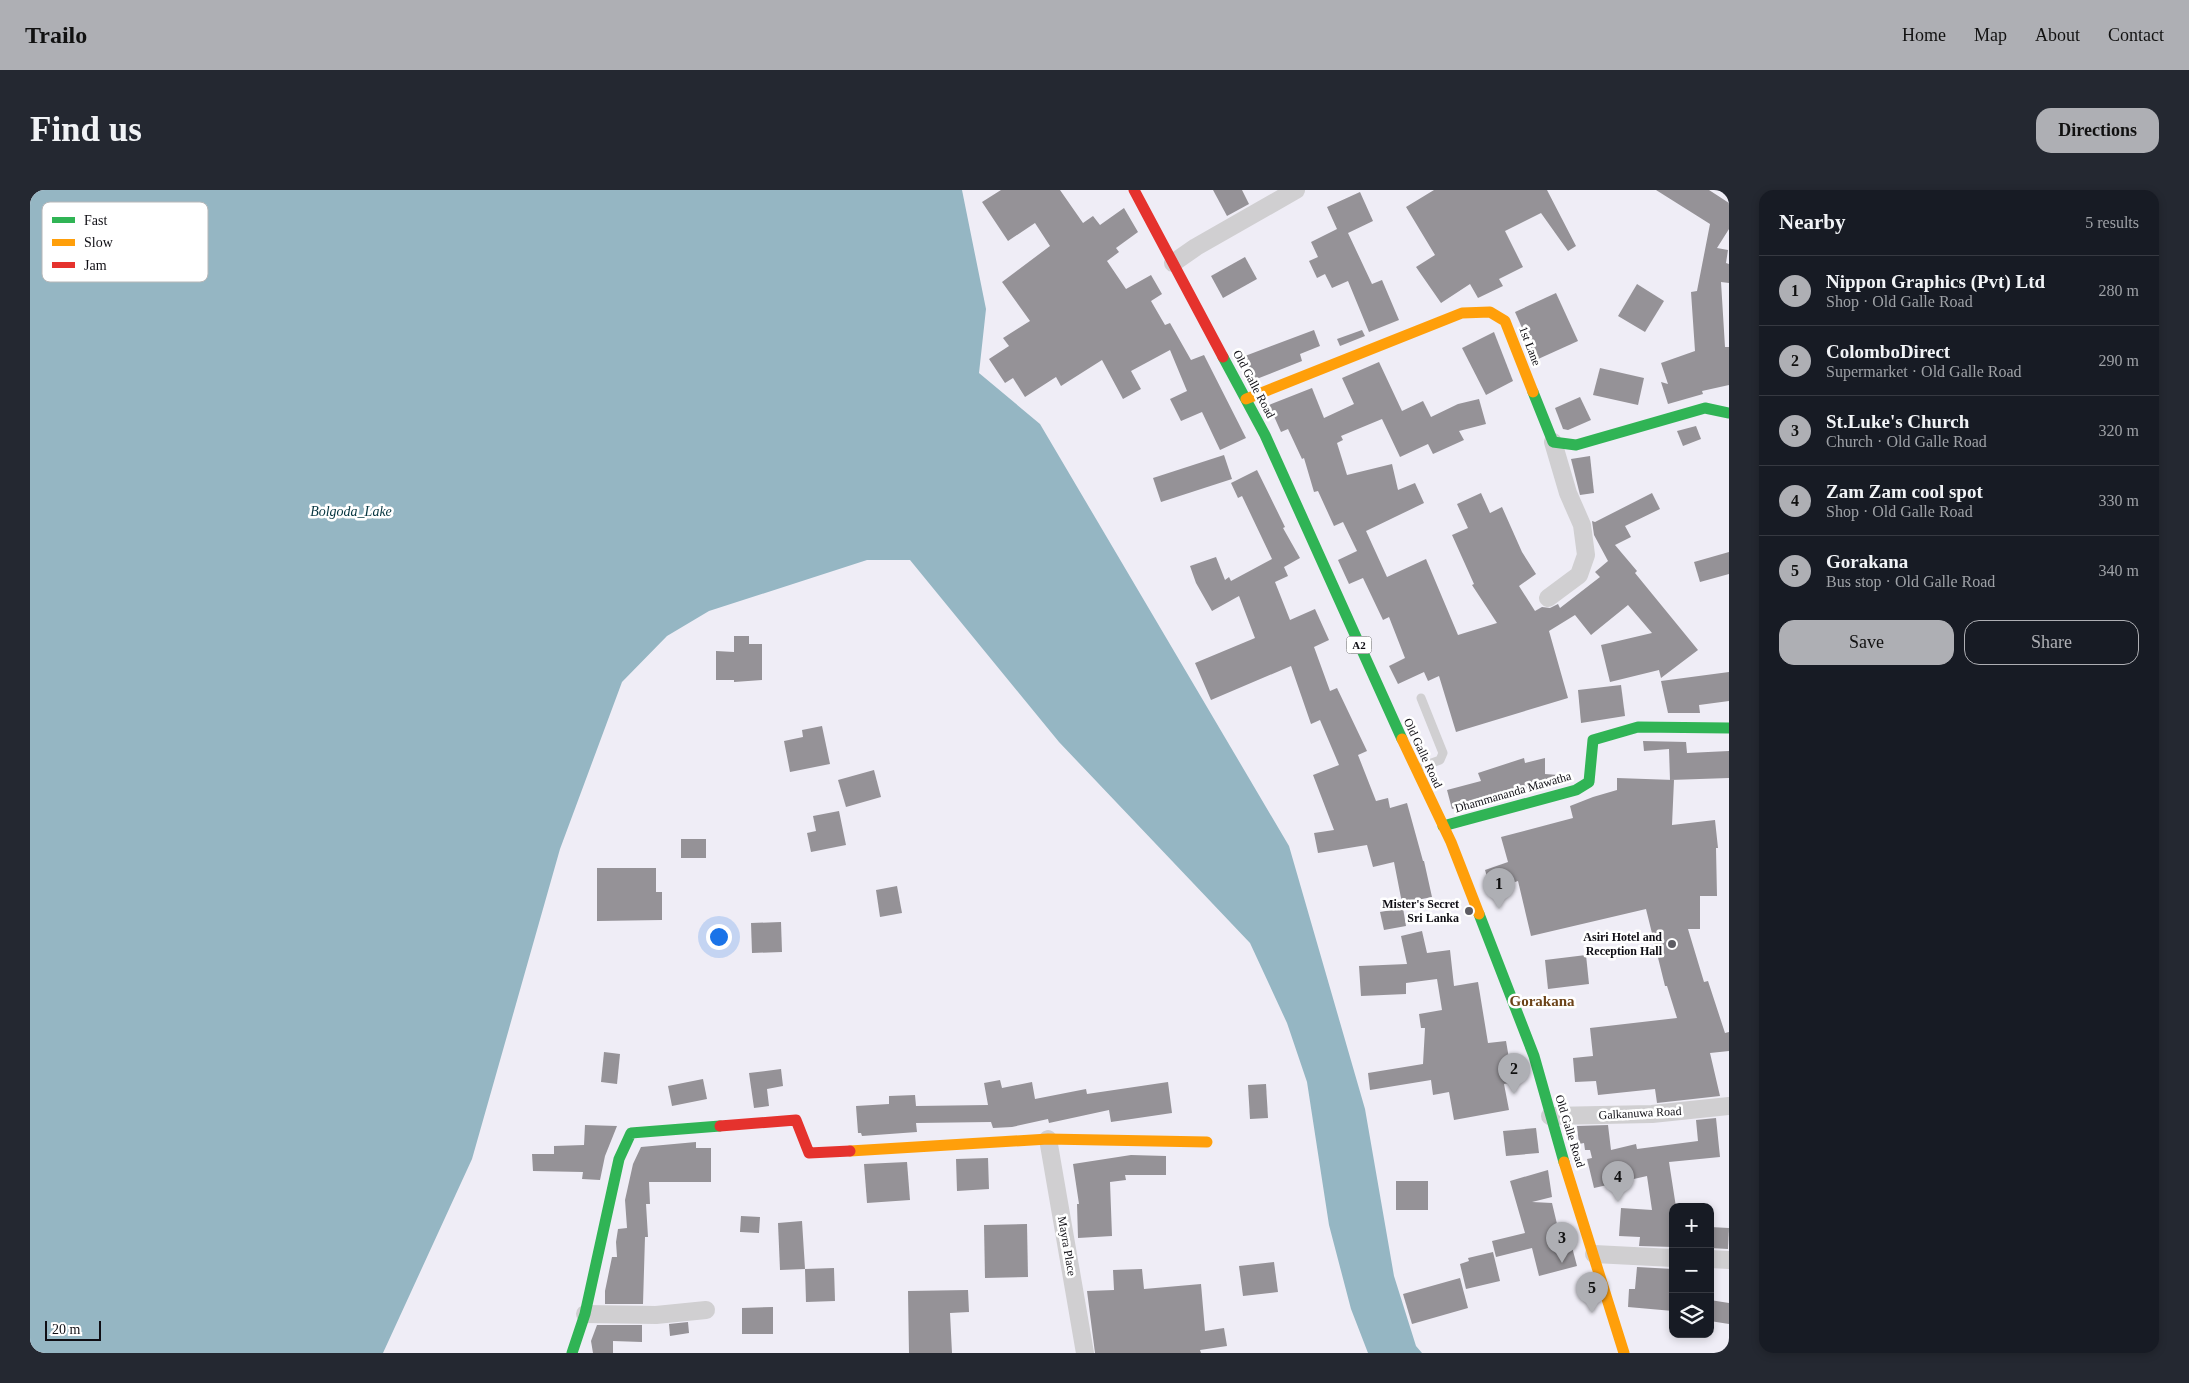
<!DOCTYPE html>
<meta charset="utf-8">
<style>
body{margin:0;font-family:Georgia,serif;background:#242831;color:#f1f3f6}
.controls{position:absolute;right:15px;bottom:15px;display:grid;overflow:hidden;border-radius:10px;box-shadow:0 2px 8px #0003}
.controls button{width:45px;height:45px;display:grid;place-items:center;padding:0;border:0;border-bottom:1px solid #363941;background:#171b24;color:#f1f3f6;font:25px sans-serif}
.scale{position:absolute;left:15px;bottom:12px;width:56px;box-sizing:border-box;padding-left:5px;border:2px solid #0f0e14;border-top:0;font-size:14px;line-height:18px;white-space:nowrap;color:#0f0e14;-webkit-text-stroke:4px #fff;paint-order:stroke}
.you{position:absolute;left:688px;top:746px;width:18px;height:18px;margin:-12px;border:4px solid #fff;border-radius:50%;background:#1a73e8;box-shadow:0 0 0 8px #1a73e833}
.badge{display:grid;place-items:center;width:32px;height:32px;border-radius:50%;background:#aeafb4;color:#111;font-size:16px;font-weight:700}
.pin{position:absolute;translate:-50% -41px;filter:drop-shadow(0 1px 2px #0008)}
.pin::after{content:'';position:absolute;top:26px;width:18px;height:15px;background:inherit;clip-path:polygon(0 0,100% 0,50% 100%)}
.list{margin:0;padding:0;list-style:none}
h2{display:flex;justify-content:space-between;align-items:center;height:65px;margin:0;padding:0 20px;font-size:21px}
h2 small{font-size:16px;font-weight:400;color:#9ea1a6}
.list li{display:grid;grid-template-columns:32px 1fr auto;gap:15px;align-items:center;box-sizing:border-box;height:70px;padding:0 20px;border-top:1px solid #363941}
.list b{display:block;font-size:19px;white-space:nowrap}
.list p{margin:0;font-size:16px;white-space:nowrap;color:#9ea1a6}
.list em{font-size:16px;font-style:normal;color:#9ea1a6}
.actions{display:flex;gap:10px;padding:15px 20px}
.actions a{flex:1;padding:11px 0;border:1px solid #aeafb4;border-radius:15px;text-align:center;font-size:18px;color:#aeafb4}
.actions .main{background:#aeafb4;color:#111}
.icon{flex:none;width:28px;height:28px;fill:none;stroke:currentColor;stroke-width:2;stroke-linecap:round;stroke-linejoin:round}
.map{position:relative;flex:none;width:1699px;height:1163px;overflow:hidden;border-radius:15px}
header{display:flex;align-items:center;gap:30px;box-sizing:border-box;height:70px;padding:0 25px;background:#aeafb4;color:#111}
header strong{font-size:24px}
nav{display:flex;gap:28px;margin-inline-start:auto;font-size:18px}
.intro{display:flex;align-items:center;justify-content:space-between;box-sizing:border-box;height:120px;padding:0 30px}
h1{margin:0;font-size:35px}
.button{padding:12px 22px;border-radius:15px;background:#aeafb4;color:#111;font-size:18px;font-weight:700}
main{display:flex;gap:30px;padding:0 30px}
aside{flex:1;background:#171b24;border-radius:15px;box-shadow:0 2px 8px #0003}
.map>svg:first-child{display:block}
</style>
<header>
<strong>Trailo</strong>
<nav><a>Home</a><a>Map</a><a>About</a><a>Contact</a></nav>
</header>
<div class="intro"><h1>Find us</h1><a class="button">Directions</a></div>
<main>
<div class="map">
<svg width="1699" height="1163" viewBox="0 0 1699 1163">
<rect width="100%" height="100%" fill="#efedf6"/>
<path fill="#95b6c3" d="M0,0H932L956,119L949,183L1010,234L1259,656L1335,919L1364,1086L1386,1156L1392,1163H1338L1321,1119L1299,1035L1277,892L1257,833L1220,753L1029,552L880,370H837L679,421L637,446L592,492L530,659L442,969L353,1163H0Z"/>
<g fill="#959297">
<path d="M971,0H1030L1053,33L1063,26L1070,35L1094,18L1108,42L1086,58L1089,62L1077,71L1096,99L1121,85L1132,104L1121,111L1135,135L1140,133L1161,170L1174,165L1216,248L1190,260L1172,222L1151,231L1140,209L1157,201L1140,160L1101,181L1111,199L1093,209L1072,170L1031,196L1026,187L995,207L983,188L975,193L959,169L979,156L973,148L1000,131L972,92L1020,56L1005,33L978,51L952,12Z"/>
<path d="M1183,0H1212L1219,14L1197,26Z"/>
<path d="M1404,0H1517L1546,56L1538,61L1511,23L1475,41L1493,77L1469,89L1473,96L1448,108L1440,94L1411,113L1386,77L1405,65L1376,17Z"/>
<path d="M1626,0H1679L1699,13V39L1687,58L1698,60L1696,73L1699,74V93L1691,92L1695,157H1699V195L1672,201L1673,204L1638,214L1631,192L1638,194L1631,173L1665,161L1661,102L1667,101L1680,34Z"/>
<path d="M1330,2L1343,31L1318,43L1342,94L1352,90L1369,130L1339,142L1318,91L1302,98L1295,84L1287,88L1279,71L1288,67L1281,52L1307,39L1297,17Z"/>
<path d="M1215,67L1227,89L1193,108L1181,86Z"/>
<path d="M1607,94L1634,111L1615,142L1588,126Z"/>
<path d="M1526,103L1548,151L1506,170L1485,122Z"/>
<path d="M1284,140L1290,156L1270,164L1272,171L1224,190L1215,166Z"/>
<path d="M1332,140L1335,146L1310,156L1307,149Z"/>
<path d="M1464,142L1483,191L1456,205L1432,158Z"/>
<path d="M1349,172L1372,221L1393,211L1401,227L1428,214L1449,209L1456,234L1429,241L1434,250L1403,264L1398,254L1370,267L1352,229L1311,246L1313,250L1307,253L1317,285L1362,274L1368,300L1385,293L1394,313L1336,341L1357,387L1396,369L1428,445L1467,433L1442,395L1444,394L1422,345L1438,338L1427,314L1451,303L1460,323L1472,317L1492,362L1506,384L1489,396L1505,421L1512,417L1520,418L1528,414L1530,418L1570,387L1565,382L1578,371L1564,345L1562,331L1565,332L1622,303L1630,319L1595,336L1601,347L1585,355L1607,381L1605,383L1668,460L1631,488L1629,480L1580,492L1571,455L1622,443L1598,415L1561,445L1545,425L1519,441L1538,508L1426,542L1409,486L1398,491L1394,482L1368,494L1359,476L1375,468L1359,427L1353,430L1333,388L1319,394L1308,370L1327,361L1313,332L1304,336L1288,301L1284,302L1274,268L1272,269L1258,239L1251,242L1239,215L1282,198L1294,228L1324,214L1312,188Z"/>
<path d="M1570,178L1614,188L1608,215L1563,205Z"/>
<path d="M1550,207L1561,230L1538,240L1533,239L1525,218Z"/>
<path d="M1666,236L1671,249L1653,256L1647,241Z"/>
<path d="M1194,265L1202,289L1131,312L1123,288Z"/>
<path d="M1560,266L1564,303L1550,305L1541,269Z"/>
<path d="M1227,280L1255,337L1253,338L1270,368L1254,377L1258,386L1245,392L1260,430L1285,419L1299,450L1284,457L1300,501L1307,498L1337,561L1328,565L1346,611L1358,608L1360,618L1377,613L1393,671H1394L1402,707L1372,713L1364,672L1343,677L1337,655L1288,663L1284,643L1304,640L1283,585L1309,575L1290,530L1281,534L1261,476L1181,510L1165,473L1225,448L1209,406L1182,421L1166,393L1160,376L1186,367L1195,390L1199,387L1201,391L1242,369L1212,306L1208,308L1201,293Z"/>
<path d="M1699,362V384L1670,392L1664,372Z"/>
<path d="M704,446H719V454H732V490L704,492V490H686V461L704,462Z"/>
<path d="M1699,482V511L1669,515L1670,523H1638L1631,491Z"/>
<path d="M1591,495L1595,526L1551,533L1548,500Z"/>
<path d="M792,536L800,574L760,582L754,551L773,547L772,540Z"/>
<path d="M1613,551L1656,552L1657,563L1699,561V588L1640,590L1639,559L1614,561Z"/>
<path d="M1494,568L1495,573L1515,568V584L1542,586L1422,619L1417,600L1451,591L1448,583Z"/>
<path d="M844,580L851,607L816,617L808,590Z"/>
<path d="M1587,588L1644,590L1642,635L1685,630L1688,658H1686L1687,706H1670V739H1658L1674,792L1678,791L1695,843L1699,842V861L1680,863L1690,906L1627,913L1625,899L1568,905L1566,891L1545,892L1543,868L1563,866L1560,838L1647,828L1637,796H1635L1616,719L1501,746L1488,691L1461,700L1455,680L1478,672L1471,647L1543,628L1540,616L1563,607L1587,600Z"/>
<path d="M809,621L816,655L781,662L777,643L786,641L783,626Z"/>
<rect x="651" y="649" width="25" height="19"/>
<path d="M567,678H626V702H632V730L567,731Z"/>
<path d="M867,696L872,723L850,727L846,700Z"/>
<path d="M1373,718L1376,736L1354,740L1350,722Z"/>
<path d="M751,732L752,762L722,763L721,733Z"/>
<path d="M1392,741L1397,763L1420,760L1424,796L1448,792L1458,853L1476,851L1483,892L1474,894L1479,920L1424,930L1419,902L1403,905L1401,890L1340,900L1338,883L1393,874L1395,838H1391L1389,824L1412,820L1407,789L1376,793V804L1331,806L1329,776L1377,774L1371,746Z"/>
<path d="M1556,765L1559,794L1518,799L1515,770Z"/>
<path d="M574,862L590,864L587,894L571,892Z"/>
<path d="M751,879L753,896L737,899L739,916L724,918L719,883Z"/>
<path d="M673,889L677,909L642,916L638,896Z"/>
<path d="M970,890L972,898L1002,892L1005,909L1056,899L1057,904L1138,892L1142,923L1081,932L1079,920L1019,933L1018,929L982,937L963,938L961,932L886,933L887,942L832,946L831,943H828L826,916L859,914V906L885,905L886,916L958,915L954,893Z"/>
<path d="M1236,894L1238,928L1220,929L1218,895Z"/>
<path d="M1686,928L1690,967L1639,972L1646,1017H1643V1057L1609,1056L1610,1047L1589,1046L1591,1018L1622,1020L1617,986L1564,998L1557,969L1562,968L1560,960H1555L1554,953L1549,954L1547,936L1578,935L1581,960L1606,954L1607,959L1668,951L1666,930Z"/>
<path d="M555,935L587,936L575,966L570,990L552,989L553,982L503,981L502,964H524V956L554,955Z"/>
<path d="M1506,938L1509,963L1476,966L1473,941Z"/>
<path d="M666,952V958H681V992H619L620,1014H616L618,1047H615L613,1114H575V1101L582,1067H587L586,1052L588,1039L597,1038L595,1010L603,974L611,957Z"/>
<path d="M1101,965L1136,966V985H1095L1096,990L1080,992L1082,1046L1048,1048L1047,1014H1049L1043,974Z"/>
<path d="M958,968L959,999L927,1001L926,969Z"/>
<path d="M877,972L880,1010L837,1013L834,974Z"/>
<path d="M1518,980L1522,1007L1502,1012L1522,1013L1533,1059L1542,1057L1547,1076L1509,1086L1502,1058L1466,1067L1462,1051L1495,1043L1480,991Z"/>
<rect x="1366" y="991" width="32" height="29"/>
<path d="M711,1026L730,1027L729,1043L710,1042Z"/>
<path d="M772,1031L775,1079L750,1080L748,1033Z"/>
<path d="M997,1034L998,1087L955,1088L954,1035Z"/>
<path d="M1680,1037L1699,1038L1698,1059L1680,1058Z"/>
<path d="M1463,1062L1470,1091L1436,1099L1430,1074L1439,1071L1438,1068Z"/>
<path d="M1244,1072L1248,1102L1213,1106L1209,1076Z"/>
<path d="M1607,1077L1643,1079V1121L1598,1117L1599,1099H1605Z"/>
<path d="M804,1078L805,1111L776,1112L775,1079Z"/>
<path d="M1112,1079L1114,1099L1171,1094L1175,1141L1194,1138L1197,1156L1170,1160L1171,1163H1065L1057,1101L1084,1100L1083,1080Z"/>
<path d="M1430,1088L1438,1118L1382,1134L1373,1104Z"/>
<path d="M938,1100L939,1122L920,1123L922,1163H879L878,1101Z"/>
<path d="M1680,1110L1699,1113V1134L1680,1131Z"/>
<path d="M743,1117V1144H712V1118Z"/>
<path d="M658,1132L659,1143L640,1146L639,1134Z"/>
<path d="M567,1135H612V1152L583,1151V1163H563L561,1151Z"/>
</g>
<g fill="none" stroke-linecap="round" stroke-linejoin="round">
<path stroke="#d0cfd1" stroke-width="9" d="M1388,578L1410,570L1413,563L1391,508"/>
<g stroke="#d0cfd1" stroke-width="18">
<path d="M1143,73L1166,57L1266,0"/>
<path d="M1518,408L1549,385L1556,365L1552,335L1538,303L1523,252"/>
<path d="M1520,926L1622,924L1699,916"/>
<path d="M1018,949L1055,1163"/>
<path d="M1564,1064L1643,1068"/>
<path d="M1680,1069L1699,1070"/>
<path d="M555,1124L626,1125L676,1120"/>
</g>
<g stroke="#30b455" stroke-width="11">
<path d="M1193,167L1235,245L1372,549"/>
<path d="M1503,202L1523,252L1546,255L1675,218L1699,223"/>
<path d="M1413,636L1546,600L1559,592L1563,550L1608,537L1699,538"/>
<path d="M1449,724L1504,866L1534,972"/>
<path d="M542,1163L555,1124L589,969L601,943L690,936"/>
</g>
<g stroke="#ff9f0a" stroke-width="11">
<path d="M1216,209L1432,123L1460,122L1475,131L1503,202"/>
<path d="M1372,549L1421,652L1449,724"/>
<path d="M820,961L1018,949L1177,952"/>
<path d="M1534,972L1594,1163"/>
</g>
<g stroke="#e5322d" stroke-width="11">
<path d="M1104,0L1193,167"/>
<path d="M690,936L766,930L779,963L820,961"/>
</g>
</g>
<g fill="#5d5c63" stroke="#fff" stroke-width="2">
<circle cx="1439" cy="721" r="5"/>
<circle cx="1642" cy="754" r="5"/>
</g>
<g text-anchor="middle" stroke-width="5" stroke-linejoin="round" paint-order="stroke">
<rect fill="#fff" stroke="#57565a" stroke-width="1" x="1316.5" y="446.5" width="25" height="17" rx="4"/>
<g font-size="11" font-weight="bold" fill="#0f0e14">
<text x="1329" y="459">A2</text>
</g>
<g font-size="12" fill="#0f0e14" stroke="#fff">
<text transform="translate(1500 156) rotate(69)" y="4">1st Lane</text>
<text transform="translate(1224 194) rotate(62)" y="4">Old Galle Road</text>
<text transform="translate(1393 563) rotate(65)" y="4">Old Galle Road</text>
<text transform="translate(1483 602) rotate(-16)" y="4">Dhammananda Mawatha</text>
<text transform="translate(1610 923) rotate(-3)" y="4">Galkanuwa Road</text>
<text transform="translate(1540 941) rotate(73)" y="4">Old Galle Road</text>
<text transform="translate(1037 1056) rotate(80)" y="4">Mayra Place</text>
</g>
<g font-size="12" font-weight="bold" fill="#0f0e14" stroke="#fff" text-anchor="end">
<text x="1429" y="718">Mister's Secret<tspan x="1429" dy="14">Sri Lanka</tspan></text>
<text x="1632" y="751">Asiri Hotel and<tspan x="1632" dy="14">Reception Hall</tspan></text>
</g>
<g font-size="14" font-style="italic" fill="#073741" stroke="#fff">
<text x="321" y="326">Bolgoda_Lake</text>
</g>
<g font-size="15" font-weight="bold" fill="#6c4318" stroke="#fff">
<text x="1512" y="816">Gorakana</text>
</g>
</g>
<rect x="12" y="12" width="166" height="80" rx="8" fill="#fff" stroke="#b7b7b8" stroke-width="1"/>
<rect x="22" y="27" width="23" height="6" fill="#30b455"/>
<rect x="22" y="49" width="23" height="7" fill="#ff9f0a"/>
<rect x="22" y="72" width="23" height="6" fill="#e5322d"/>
<g font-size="14" fill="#0f0e14">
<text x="54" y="35">Fast</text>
<text x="54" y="57">Slow</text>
<text x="54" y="80">Jam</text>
</g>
</svg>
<div class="controls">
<button>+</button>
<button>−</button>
<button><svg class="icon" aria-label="layers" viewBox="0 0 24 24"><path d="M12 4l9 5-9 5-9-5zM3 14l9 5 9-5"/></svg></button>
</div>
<div class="scale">20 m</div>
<div class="you"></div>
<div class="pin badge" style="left:1469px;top:719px">1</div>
<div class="pin badge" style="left:1484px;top:904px">2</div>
<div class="pin badge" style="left:1532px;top:1073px">3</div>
<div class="pin badge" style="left:1588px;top:1012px">4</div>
<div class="pin badge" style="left:1562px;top:1123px">5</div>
</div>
<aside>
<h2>Nearby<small>5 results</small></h2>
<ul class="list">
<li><span class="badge">1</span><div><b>Nippon Graphics (Pvt) Ltd</b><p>Shop · Old Galle Road</p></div><em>280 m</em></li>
<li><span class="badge">2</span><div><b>ColomboDirect</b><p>Supermarket · Old Galle Road</p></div><em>290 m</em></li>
<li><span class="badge">3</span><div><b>St.Luke's Church</b><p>Church · Old Galle Road</p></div><em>320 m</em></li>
<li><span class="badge">4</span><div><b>Zam Zam cool spot</b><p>Shop · Old Galle Road</p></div><em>330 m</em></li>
<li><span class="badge">5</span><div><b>Gorakana</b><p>Bus stop · Old Galle Road</p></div><em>340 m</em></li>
</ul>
<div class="actions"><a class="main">Save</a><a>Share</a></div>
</aside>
</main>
